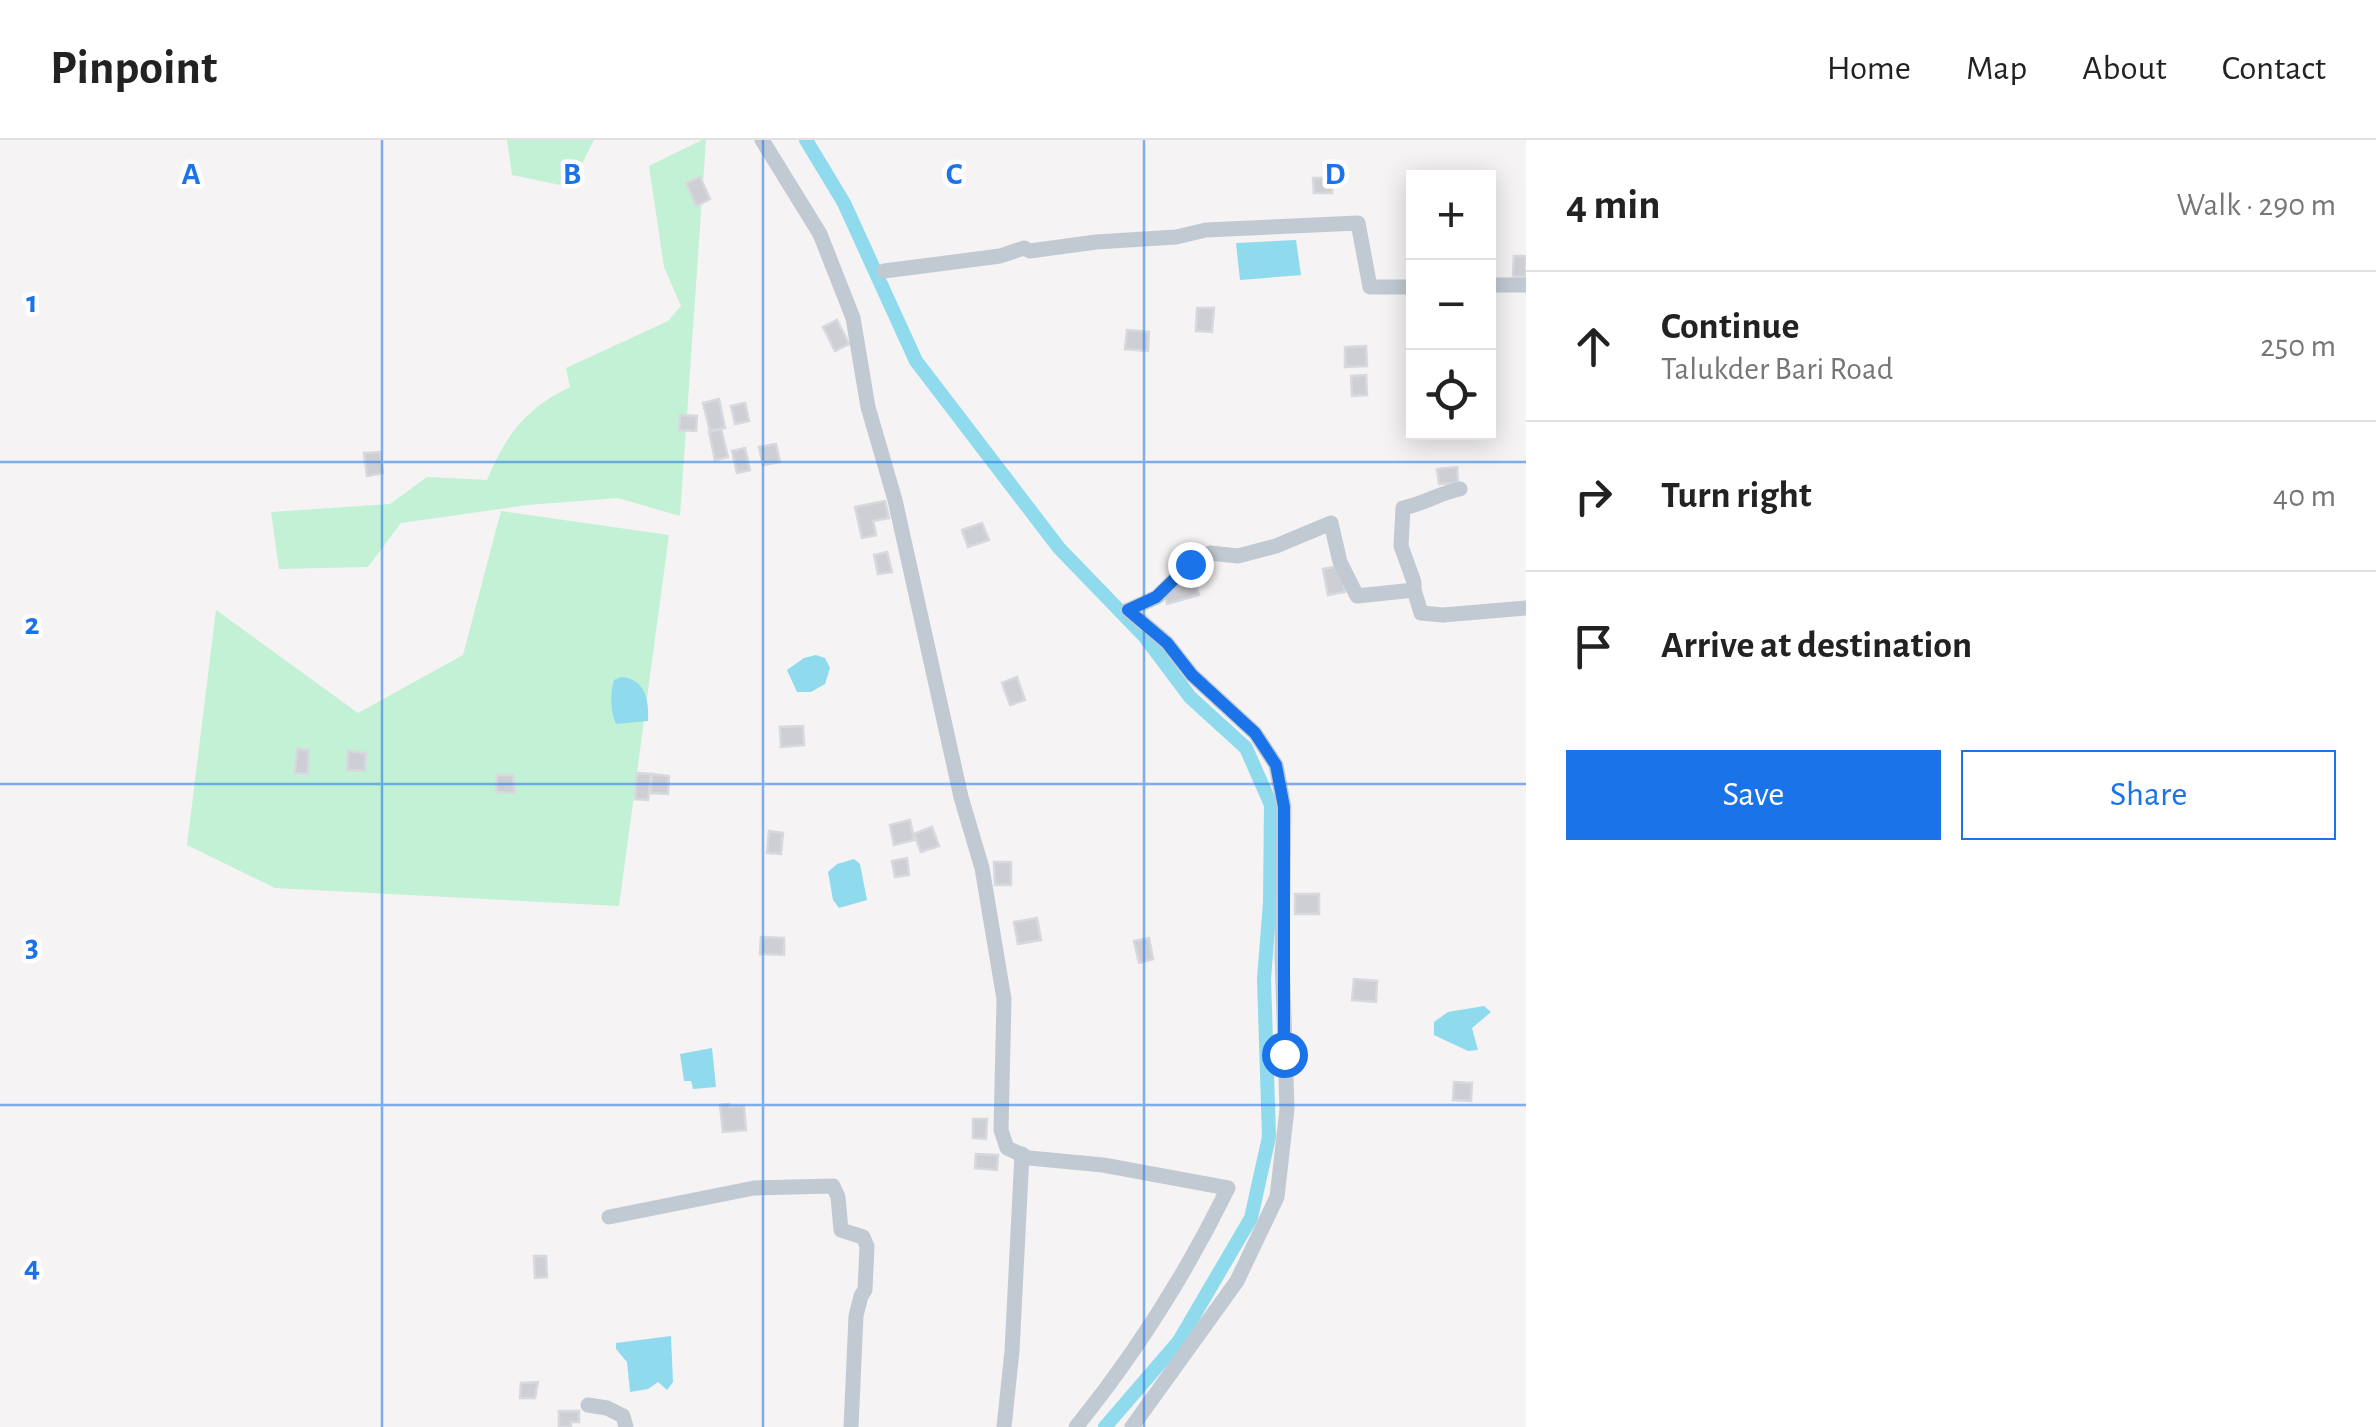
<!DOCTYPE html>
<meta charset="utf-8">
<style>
body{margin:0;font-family:"Alegreya Sans",sans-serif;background:#f2f2f2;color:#222}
.controls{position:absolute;right:30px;top:30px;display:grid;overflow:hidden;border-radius:0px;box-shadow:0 5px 25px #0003}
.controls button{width:90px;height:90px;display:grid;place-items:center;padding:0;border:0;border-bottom:2px solid #e0e0e0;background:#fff;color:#222;font:50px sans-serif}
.stop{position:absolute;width:30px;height:30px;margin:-22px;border:8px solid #1a73e8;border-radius:50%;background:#fff}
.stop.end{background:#1a73e8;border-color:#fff;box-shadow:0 2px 10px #0008}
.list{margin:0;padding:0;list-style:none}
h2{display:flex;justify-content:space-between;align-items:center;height:130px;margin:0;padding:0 40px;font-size:42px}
h2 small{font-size:32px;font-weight:400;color:#767676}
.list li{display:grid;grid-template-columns:65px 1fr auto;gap:30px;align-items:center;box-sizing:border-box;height:150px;padding:0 40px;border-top:2px solid #e0e0e0}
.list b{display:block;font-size:38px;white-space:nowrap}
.list p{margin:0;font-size:32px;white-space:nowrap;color:#767676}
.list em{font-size:32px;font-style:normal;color:#767676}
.actions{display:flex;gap:20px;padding:30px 40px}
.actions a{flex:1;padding:22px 0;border:2px solid #1a73e8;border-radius:0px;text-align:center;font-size:35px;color:#1a73e8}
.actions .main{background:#1a73e8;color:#fff}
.icon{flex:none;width:55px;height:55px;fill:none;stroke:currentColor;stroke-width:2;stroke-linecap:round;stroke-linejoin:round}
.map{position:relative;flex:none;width:1526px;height:1287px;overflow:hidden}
header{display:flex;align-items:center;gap:60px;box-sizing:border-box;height:140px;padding:0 50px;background:#fff;border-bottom:2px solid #e0e0e0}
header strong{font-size:48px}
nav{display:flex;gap:55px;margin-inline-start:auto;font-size:35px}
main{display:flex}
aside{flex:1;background:#fff}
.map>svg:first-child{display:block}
</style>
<header>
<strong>Pinpoint</strong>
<nav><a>Home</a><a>Map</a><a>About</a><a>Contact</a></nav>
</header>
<main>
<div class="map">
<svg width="1526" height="1287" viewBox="0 0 1526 1287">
<rect width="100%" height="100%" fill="#f5f3f3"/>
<g fill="#c3f1d5">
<path d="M507,0H594L570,47L512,35Z"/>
<path d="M702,0H706L680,376L618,358L528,365L401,383L368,427L279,429L271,372L390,364L427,337L487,340C506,295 525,269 570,247L566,228L668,181L681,166L664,127L649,26Z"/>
<path d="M501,371L669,395L619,766L275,748L187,705L216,470L358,573L463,515Z"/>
</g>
<g fill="#90daee">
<path d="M1296,100L1301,135L1240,140L1236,103Z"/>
<path d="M816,515L825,518L830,528L825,544L811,552H797L787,530L804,518Z"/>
<path d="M621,537C645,539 649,559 648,581L616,584C610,571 610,553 614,540Z"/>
<path d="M854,719L860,724L867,760L839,768L833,760L828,732L837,724Z"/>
<path d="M1484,866L1491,872L1472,888L1478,910L1468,911L1434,895V882L1448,872Z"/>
<path d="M712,908L716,947L693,949L691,941H684L680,914Z"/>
<path d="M671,1196L673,1242L667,1250L658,1242L648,1249L630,1252L627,1222L616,1209V1203Z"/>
</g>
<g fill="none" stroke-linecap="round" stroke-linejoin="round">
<path stroke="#90daee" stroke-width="14" d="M806,0L844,63L916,221L1059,408L1145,497L1190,557L1246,608L1271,665L1270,762L1264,839L1269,997L1251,1078L1179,1201L1105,1287"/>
</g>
<g fill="#cdcfd5" stroke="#d7d9de" stroke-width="2.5">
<path d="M700,37L710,59L696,66L686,43Z"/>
<path d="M1313,38H1332V53H1314Z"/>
<path d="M1514,116H1526V137L1513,136Z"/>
<path d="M1197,168H1214L1212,192L1196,191Z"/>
<path d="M837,180L849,204L835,211L823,187Z"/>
<path d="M1127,190L1149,192L1148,211L1125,209Z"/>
<path d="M1366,206L1367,226L1345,227V207Z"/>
<path d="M1366,235L1367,255L1352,256L1351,236Z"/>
<path d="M719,259L725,288L710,291L703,263Z"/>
<path d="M745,263L749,281L735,284L731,266Z"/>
<path d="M680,275L697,276L696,291L679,290Z"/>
<path d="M721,289L728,317L715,320L709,292Z"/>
<path d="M776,304L780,322L763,325L759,307Z"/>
<path d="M745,308L750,330L737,333L732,311Z"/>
<path d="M380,312L383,333L367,336L364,313Z"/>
<path d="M1457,327L1458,343L1439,344L1437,329Z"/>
<path d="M885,361L889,378L873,381L876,395L862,398L855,367Z"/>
<path d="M982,383L989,400L968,407L962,390Z"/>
<path d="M887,412L892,432L878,434L874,415Z"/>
<path d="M1340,426L1345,452L1328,455L1323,429Z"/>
<path d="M1193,433L1199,455L1167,464L1162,443Z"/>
<path d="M1017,537L1025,560L1010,565L1002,543Z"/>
<path d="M803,586L804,605L781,607L780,587Z"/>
<path d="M297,609L309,610L308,634L295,633Z"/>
<path d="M348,611L366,613L365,631L347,630Z"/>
<path d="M637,633L651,634L648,660L635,659Z"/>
<path d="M652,634L669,636L668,654L651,653Z"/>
<path d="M497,635H513L515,653L496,652Z"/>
<path d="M910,680L914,700L894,705L890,685Z"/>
<path d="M932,687L939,706L921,712L914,694Z"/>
<path d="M769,691L783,693L781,714L767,713Z"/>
<path d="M907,718L909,735L895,737L892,721Z"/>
<path d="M994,722H1011V745H995Z"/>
<rect x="1295" y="754" width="24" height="20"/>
<path d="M1037,778L1041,800L1018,804L1014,782Z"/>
<path d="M761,797L784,798V815L760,814Z"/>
<path d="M1149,798L1153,819L1139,823L1134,801Z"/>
<path d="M1354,839L1377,841L1376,862L1352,860Z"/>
<path d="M1454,942L1472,943L1471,961L1453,960Z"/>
<path d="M729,964L730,967L744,966L746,990L723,992L720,965Z"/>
<path d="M973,979H987L986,999L973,998Z"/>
<path d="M976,1014L998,1015L997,1030L975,1028Z"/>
<path d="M534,1116H546L547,1137L535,1138Z"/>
<path d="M538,1242L535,1258H520L521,1243Z"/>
<path d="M559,1271H579V1282H571V1287H559Z"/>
</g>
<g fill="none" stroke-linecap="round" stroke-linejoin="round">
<g stroke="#c1cad2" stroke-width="15">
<path d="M762,0L820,94L853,178L868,267L895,360L961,657L982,728L1004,859L1001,990L1007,1008L1029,1018L1103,1025L1228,1048C1186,1134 1136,1213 1076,1287"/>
<path d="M884,131L1000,116L1024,108L1030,111L1096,102L1176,97L1206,90L1358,83L1370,147H1414"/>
<path d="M1488,145H1526"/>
<path d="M1414,450L1421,473L1443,475L1526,468"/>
<path d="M609,1077L754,1048L833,1046L838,1057L841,1090L863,1097L867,1106L865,1150L861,1156L856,1176L851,1287"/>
<path d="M588,1265L607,1268L623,1276L626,1287"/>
<path d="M1004,1287L1012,1211L1022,1014"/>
<path d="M1132,1287L1237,1141L1277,1057L1287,969L1282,816L1284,667L1276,625L1255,593L1192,535L1167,503L1128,470L1157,457L1190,424L1210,413L1238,416L1276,406L1331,383L1340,422L1357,456L1414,450V442L1401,406L1403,368C1424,364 1439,353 1460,349"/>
</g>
</g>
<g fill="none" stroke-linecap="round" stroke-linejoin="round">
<path stroke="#1a73e8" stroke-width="12" d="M1190,424L1156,457L1128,470L1167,503L1192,535L1255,593L1276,625L1284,667V914"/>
</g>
<path fill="none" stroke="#1a73e8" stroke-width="2.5" stroke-opacity="0.55" d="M382,0V1287M763,0V1287M1144,0V1287M0,322H1526M0,644H1526M0,965H1526"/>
<g font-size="32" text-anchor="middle" font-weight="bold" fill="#1a73e8" stroke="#fff" stroke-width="9" stroke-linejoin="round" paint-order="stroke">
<text x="191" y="44">A</text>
<text x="572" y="44">B</text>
<text x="954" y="44">C</text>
<text x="1335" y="44">D</text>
<text x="32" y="172">1</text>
<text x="32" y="494">2</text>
<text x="32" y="816">3</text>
<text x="32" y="1137">4</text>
</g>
</svg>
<div class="controls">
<button>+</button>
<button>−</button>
<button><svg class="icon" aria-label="locate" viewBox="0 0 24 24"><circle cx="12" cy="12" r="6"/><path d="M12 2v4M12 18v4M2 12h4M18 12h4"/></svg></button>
</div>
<div class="stop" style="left:1284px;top:914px"></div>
<div class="stop end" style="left:1190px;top:424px"></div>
</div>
<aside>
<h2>4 min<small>Walk · 290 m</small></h2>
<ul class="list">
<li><svg class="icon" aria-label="ahead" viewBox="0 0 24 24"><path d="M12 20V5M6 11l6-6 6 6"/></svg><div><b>Continue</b><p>Talukder Bari Road</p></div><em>250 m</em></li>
<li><svg class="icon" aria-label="right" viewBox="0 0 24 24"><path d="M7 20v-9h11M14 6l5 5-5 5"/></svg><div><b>Turn right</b></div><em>40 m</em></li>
<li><svg class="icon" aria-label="arrive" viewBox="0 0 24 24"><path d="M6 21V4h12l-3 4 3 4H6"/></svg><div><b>Arrive at destination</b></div></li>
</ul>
<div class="actions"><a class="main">Save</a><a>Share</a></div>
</aside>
</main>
